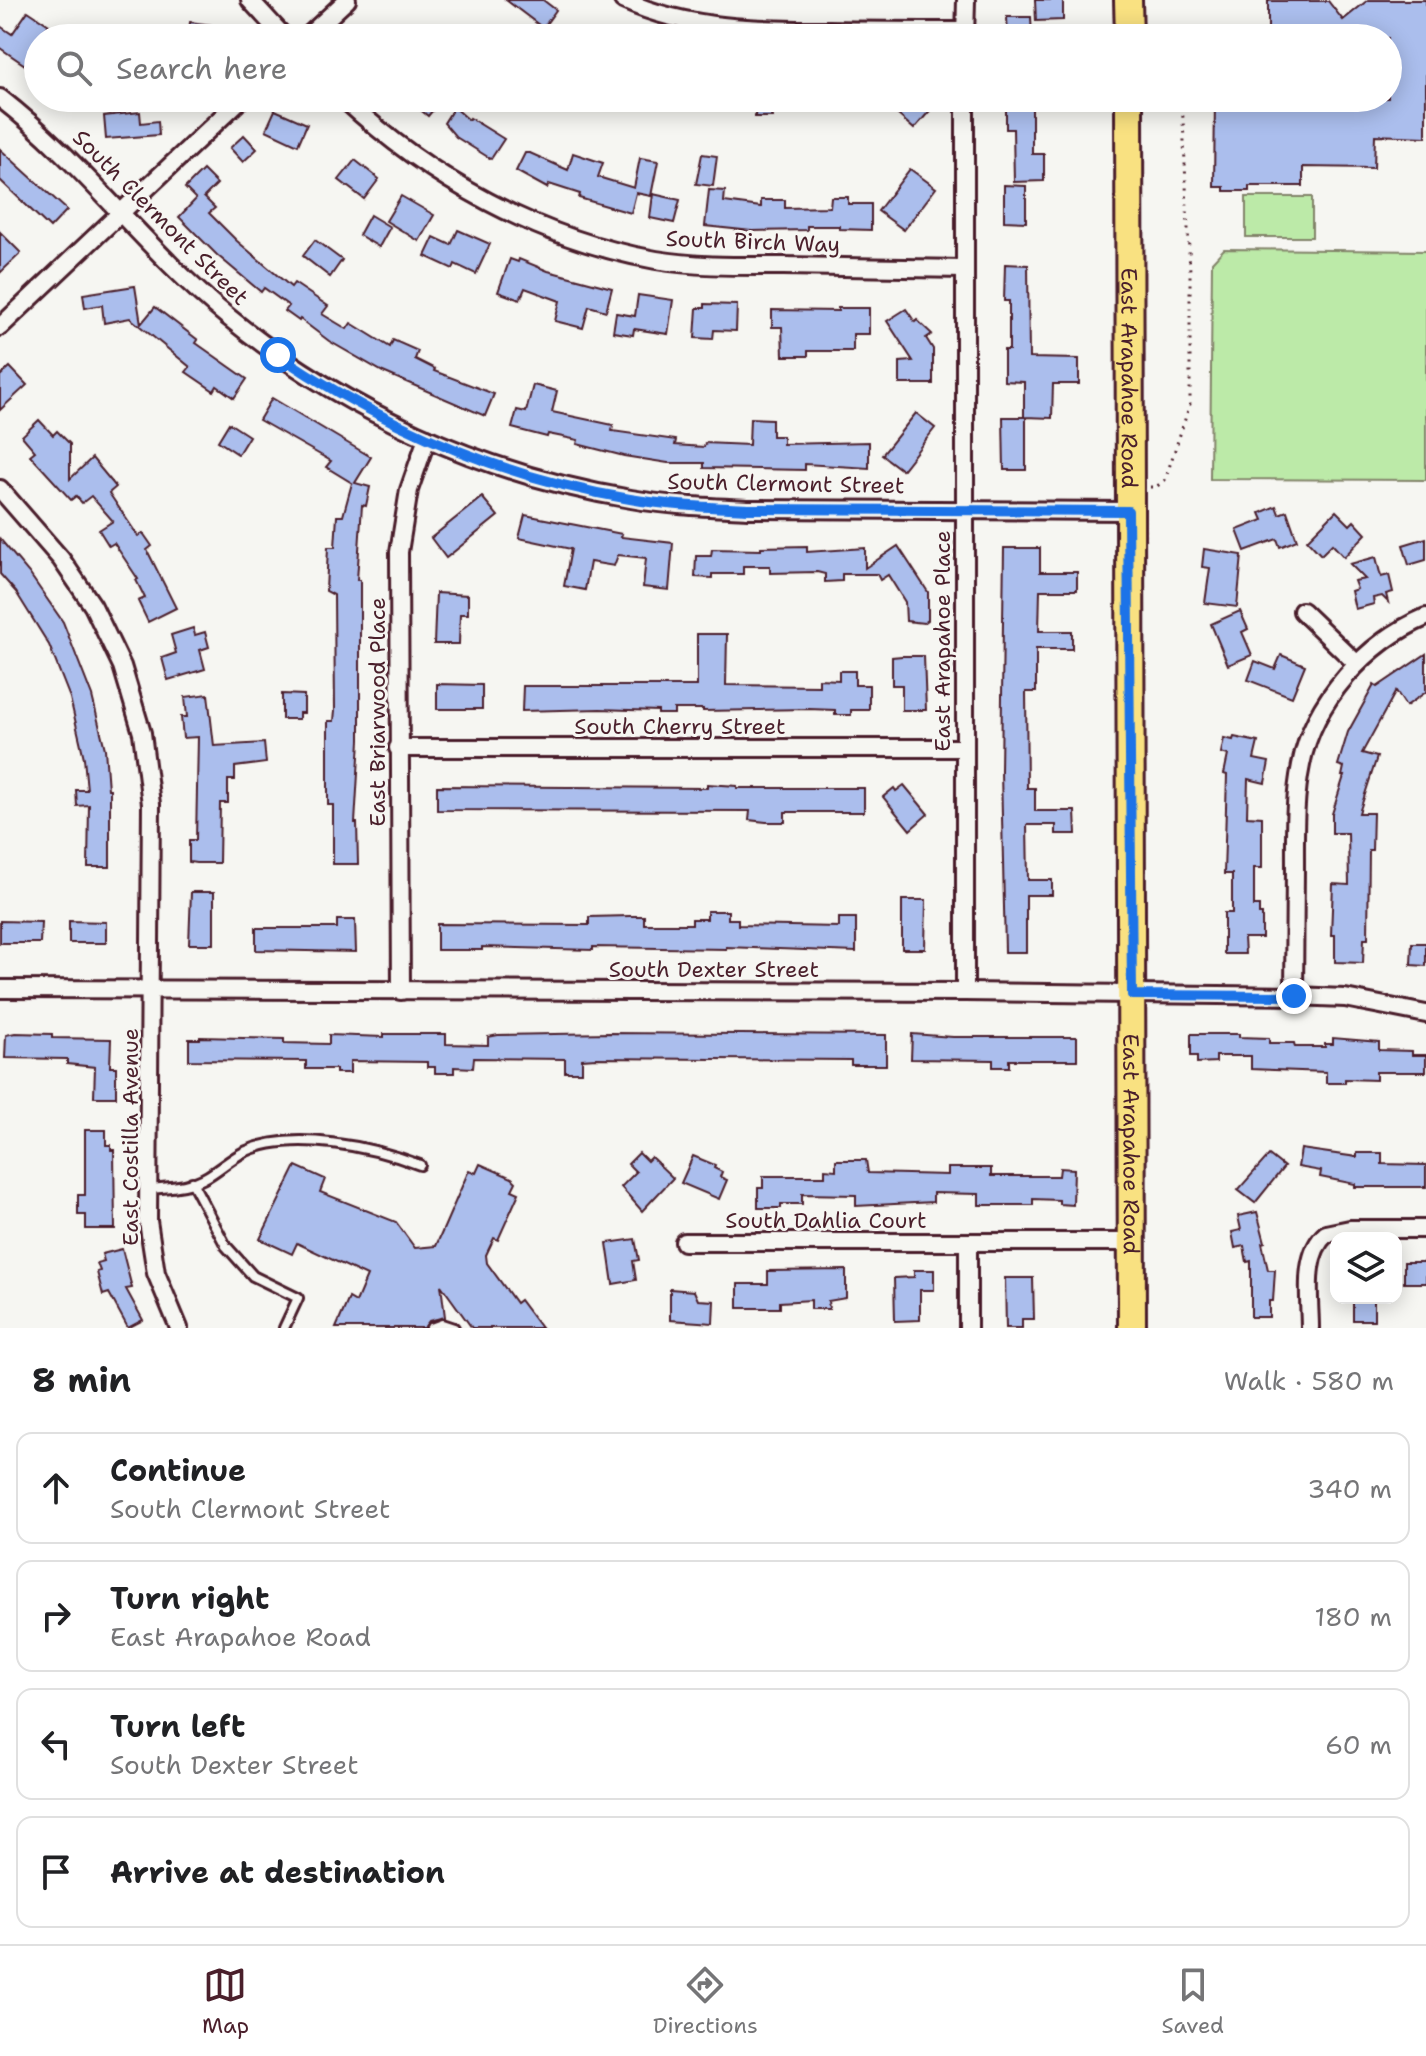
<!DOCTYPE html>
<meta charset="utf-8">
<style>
body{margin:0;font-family:"Shantell Sans",sans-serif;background:#f6f6f6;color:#202124}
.controls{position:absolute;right:24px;bottom:24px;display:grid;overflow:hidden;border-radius:16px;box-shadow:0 4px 20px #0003}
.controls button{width:72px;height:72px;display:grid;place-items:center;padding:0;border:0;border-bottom:2px solid #e0e0e0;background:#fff;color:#202124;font:40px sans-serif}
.stop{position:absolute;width:24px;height:24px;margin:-18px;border:6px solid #1a73e8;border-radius:50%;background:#fff}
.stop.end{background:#1a73e8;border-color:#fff;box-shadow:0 2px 8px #0008}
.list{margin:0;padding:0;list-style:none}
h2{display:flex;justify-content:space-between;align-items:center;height:104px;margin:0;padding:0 32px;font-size:34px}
h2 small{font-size:26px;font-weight:400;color:#757577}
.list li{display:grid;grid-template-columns:52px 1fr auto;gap:24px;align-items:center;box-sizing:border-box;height:112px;margin:0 16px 16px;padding:0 16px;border:2px solid #e0e0e0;border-radius:16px}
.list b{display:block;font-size:30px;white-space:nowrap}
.list p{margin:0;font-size:26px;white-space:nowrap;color:#757577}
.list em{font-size:26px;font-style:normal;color:#757577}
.icon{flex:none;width:44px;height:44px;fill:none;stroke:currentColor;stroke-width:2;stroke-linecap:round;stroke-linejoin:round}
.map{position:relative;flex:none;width:1426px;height:1328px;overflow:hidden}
.search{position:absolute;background:#fff;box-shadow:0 4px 20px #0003;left:24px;right:24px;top:24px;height:88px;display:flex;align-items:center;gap:20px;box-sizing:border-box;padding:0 28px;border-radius:44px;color:#757577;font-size:30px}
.sheet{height:616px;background:#fff}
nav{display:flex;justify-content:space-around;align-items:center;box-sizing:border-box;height:112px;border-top:2px solid #e0e0e0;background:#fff;font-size:22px;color:#757577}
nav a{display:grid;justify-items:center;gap:4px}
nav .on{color:#4a1f2b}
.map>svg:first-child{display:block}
</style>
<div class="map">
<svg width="1426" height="1328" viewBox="0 0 1426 1328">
<rect width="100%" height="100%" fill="#f6f6f2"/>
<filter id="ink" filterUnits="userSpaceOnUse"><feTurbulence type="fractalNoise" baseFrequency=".0125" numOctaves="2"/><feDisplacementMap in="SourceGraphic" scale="16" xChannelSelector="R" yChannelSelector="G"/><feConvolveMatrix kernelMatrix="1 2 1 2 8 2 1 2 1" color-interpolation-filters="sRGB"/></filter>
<g filter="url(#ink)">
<g fill="#bceaa8" stroke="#83846a" stroke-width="2">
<rect x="1246" y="197" width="66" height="40"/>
<path d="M1224,249L1426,251V480L1210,479L1212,262Z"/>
</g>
<g fill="#abbeed" stroke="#4a1f2b" stroke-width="2">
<path d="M506,0H543L556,10L543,28Z"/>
<path d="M1035,0H1063V20L1036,21Z"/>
<path d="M1368,0H1426V137L1375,135L1374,168L1303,167V186H1249V191H1224V187H1214L1215,98H1388V38H1268V1H1328L1343,20Z"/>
<path d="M28,11L49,25L38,38L25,65L0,48V26L12,34Z"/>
<path d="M1007,17H1031L1032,38H1008Z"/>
<path d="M190,22L243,29L242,38H188Z"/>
<path d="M406,98H443L428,116Z"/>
<path d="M756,98H772V117H755Z"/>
<path d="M879,98H941L914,129Z"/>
<path d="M1006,98H1032V154H1044V181L1014,182L1013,129H1006Z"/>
<path d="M454,107L469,120L470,118L504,139L491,159L456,137L444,123Z"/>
<path d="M275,110L307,124L298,145L266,130Z"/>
<path d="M140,112L141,123L158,121L159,135L106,139L104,116Z"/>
<path d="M244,135L257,149L243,162L230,148Z"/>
<path d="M0,149L67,210L50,228L0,180Z"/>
<path d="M525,153H530L568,170L573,153L603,163L598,177L634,188L640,158L658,161L651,196L636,193L631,213L579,198L580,194L549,184L547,188L516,171Z"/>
<path d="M702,154L717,156L713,186L696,184Z"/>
<path d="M355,160L379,179L364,199L339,180Z"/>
<path d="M910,169L936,188L904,230L878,211Z"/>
<path d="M203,170L217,184L204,197L215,208L209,213L237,241L291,287L294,283L328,306L322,314L347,329L351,323L390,347L393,340L418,351L415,359L435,369L434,371L494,394L485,416L383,372L329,341L300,319L299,321L285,311L289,306L264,288L261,292L217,255L179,217L196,199L185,188Z"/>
<path d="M1004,185L1026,186V222L1004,221Z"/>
<path d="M709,190L725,191L724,202L761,207V200H785V208L830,207L831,197H848V204H871V230L839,229V226H807V230L752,231L705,226Z"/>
<path d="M653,194L680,200L674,223L650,218Z"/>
<path d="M401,196L434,215L419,241L386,221Z"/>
<path d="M370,215L390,227L379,247L359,235Z"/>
<path d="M458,230L490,244L476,274L455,264L453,269L425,256L434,237L451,245Z"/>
<path d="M0,232L21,253L0,273Z"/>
<path d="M315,240L342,260L330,277L303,256Z"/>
<path d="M510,259L518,262L519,259L548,271L612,288L606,311L589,306L583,328L555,321L560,301L525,288L520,300L498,292Z"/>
<path d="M1005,264L1028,265L1029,358L1079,359V384H1053L1052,418L1026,417V470H1004L1003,417H1024V382L1004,381V350H1009V301H1004Z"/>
<path d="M135,286L141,324L155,307L198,340L196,343L247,379L234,398L217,386L214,391L186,372L190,367L130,318L104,323L102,305L85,308L83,294Z"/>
<path d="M638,295L673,300L668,334L634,329L633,335L613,332L616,313L635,316Z"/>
<path d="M705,304L737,305L736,331L714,330L713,339L695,338L697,308H705Z"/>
<path d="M838,308H869V334H853V351H808V356H783L782,327H772V310L838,311Z"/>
<path d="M906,309L915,322L917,320L932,334L926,338L933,349V384H900V362L913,361L887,321Z"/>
<path d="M10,367L27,385L0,410V376Z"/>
<path d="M533,385L557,391L552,412L613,425L612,431L676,440L675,445L704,447L705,443L749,445L750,418L772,419V436H783V444L869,442V468L805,464V470L704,468V463H668L624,456L577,444L578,440L548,434L547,437L512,428L517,410L526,412Z"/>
<path d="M272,398L371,457L355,483L370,487L366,506L362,505L357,580H360V740L355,823H357L358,864H333V805H328V721H334L335,710L334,595L326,591L328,547H335L337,516H343L352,483L326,467L331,461L259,420Z"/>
<path d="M916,413L935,428L902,470L882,455Z"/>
<path d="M39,420L53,435L57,431L70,444V479L92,458L116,487L109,493L138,536L143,533L152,546L147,550L176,608L148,622L138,601L145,598L136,580L138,579L114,543L109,546L99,530L113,521L91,496L82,503L76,496L71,500L30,455L35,451L22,436Z"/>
<path d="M229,423L249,436L238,454L218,441Z"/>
<path d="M482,497L498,516L446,558L431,538Z"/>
<path d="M1276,506L1279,514L1287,511L1297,540L1280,547L1277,539L1245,551L1237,530L1263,520L1260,513Z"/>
<path d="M1336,511L1350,525L1354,521L1366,534L1344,557L1332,544L1321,555L1307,540Z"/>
<path d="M525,515L622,534L621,537L673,543L669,590L643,587L646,558L618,555L614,566L590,562L585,590L564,586L571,549L519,538Z"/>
<path d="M1426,538V560L1409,565L1403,545Z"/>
<path d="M0,539L29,573L63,622L92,696L105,749L108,789H110V867H88L89,805L77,806L76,790H87L84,758L70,698L49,645L16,592L0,574Z"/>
<path d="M807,546V552L865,548V568L898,546L928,592V620L924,623L906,621L905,602L888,575L880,580L877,574H842V581L825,582V574L817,572L770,573V566H743V574H712V578L695,577L696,556H711L712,549L761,550V547Z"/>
<path d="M1004,548H1040V572H1077V590H1040L1039,631H1072V649H1036V692H1026L1027,788H1035V811H1075L1076,834H1056V825H1027L1028,880H1052V895H1026V952H1005L1001,771Z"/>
<path d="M1204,549L1242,555L1237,607L1205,603L1210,568L1202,567Z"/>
<path d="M1376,557L1381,577L1389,575L1393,592L1386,594L1388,602L1382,596L1373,598L1374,604L1355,609L1351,591L1357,589L1354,581L1365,579L1350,564Z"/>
<path d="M436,593L468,595V614H460L459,644H434Z"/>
<path d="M1240,611L1248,629L1242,632L1252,655L1228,665L1211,624Z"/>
<path d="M193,628L195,635L205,632L209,647L200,650L205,669L168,680L162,658L176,653L171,635Z"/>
<path d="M697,634H727L726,685L819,686V679L839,680V671H855V685H869V710H851V715H835V710L808,709L703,711V709H674V714H658V711L600,709L522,711L523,686H697Z"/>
<path d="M1426,654V692L1406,706L1396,691L1362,753L1377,757L1359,813H1373L1372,850H1369L1368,939H1364L1363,963L1335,962V935H1331L1333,884L1349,885L1348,833H1332V814L1344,776H1342L1344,767L1338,765L1348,732L1374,685L1377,687Z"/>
<path d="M1281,655L1305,665L1292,697L1248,680L1255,661L1275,669Z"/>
<path d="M902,656H924L926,710H902V685H892V657Z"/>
<path d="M437,684L482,685V709H437Z"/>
<path d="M208,694L214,746L264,743L266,763L235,767V780H228V803H220L219,863H196L189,862V840H196L198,737L183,738L181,717H187L185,697Z"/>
<path d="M282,694L304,695V713H299V719H282Z"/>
<path d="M1234,737L1258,742L1254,759L1269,762L1265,783L1248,779L1247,816L1262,817V868H1254V906H1259V914H1262V938H1244L1245,954H1224V913H1232V874H1224L1227,775L1224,774L1228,755L1221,753L1224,738L1233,740Z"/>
<path d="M707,784L737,786V788H864V812H785V822H766L749,820L750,811L437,810V786L707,788Z"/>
<path d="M904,785L928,814L910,830L883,797L894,788L896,791Z"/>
<path d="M191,892H214V944H189Z"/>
<path d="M902,900H926L925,949H902Z"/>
<path d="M707,911H728V919H738V925L839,927V918H856V952L726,947V949L593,947V950L482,947V950H437V924L589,925V917L630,916H644V924H692V919H707Z"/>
<path d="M337,920H355L356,952L256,950V928H337Z"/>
<path d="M0,921L41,922L40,943H0Z"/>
<path d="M69,921L106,922V943H69Z"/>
<path d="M1412,943H1426V966L1411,965Z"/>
<path d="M15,1033L52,1034V1038L111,1039L110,1067H116V1097H94L95,1067L67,1064V1059L5,1058L6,1035Z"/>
<path d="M610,1033L886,1035V1065H851V1060L596,1058L582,1059V1072H565V1059L474,1058L473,1068L454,1067V1073H435V1067H427V1062L350,1061V1073H336V1069H306V1061L189,1060V1039H200V1037L284,1039V1043L329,1044V1035L384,1037V1034H446V1044L488,1045V1037L498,1035Z"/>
<path d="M912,1034L953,1037H1077V1060H1009V1067H993V1060L911,1059Z"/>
<path d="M1191,1034H1239V1037L1269,1038V1043H1294L1295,1047H1325V1044H1333V1038L1379,1042V1050L1412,1051V1055H1426V1072H1376V1080L1345,1079V1083H1326V1072L1251,1069V1056H1216V1062L1197,1063V1056H1191Z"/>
<path d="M85,1130H106V1145H111V1150H114L115,1229H86V1215H78V1195H85Z"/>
<path d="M1301,1149L1357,1157V1153H1382V1164L1426,1165V1187H1355V1184L1320,1177L1321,1171L1298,1167Z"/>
<path d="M639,1153L647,1161L651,1157L673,1178L642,1211L621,1187L636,1172L628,1164Z"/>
<path d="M1269,1155L1284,1167L1255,1203L1238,1190Z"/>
<path d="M693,1156L715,1165L714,1168L722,1172L720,1177L727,1180L719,1199L681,1183Z"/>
<path d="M836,1160H866L868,1173L948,1175V1168H991V1176H1059L1060,1168L1074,1169L1073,1205L1059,1204V1200L1033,1199V1205H979V1194L933,1193V1202L856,1206V1195L802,1194V1204H781V1208H758V1188H763V1176H825V1169L836,1170Z"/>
<path d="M480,1164L512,1178L516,1182L512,1190L519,1193L498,1240L494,1238L486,1255L487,1263L516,1303L520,1300L541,1328H472L441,1285L445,1317L429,1321L424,1328H336L349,1298L356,1302L367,1276L297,1243L292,1254L260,1239L296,1166L325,1179L320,1192L396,1222L415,1248L436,1246L469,1170L476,1173Z"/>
<path d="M1257,1212L1265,1242L1262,1243L1268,1270H1275L1273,1301H1269V1317H1251V1261L1247,1262L1244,1246L1235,1248L1232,1232L1241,1230L1238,1216Z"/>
<path d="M635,1239L639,1260L633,1261L636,1280L613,1284L607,1243Z"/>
<path d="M122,1249L132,1288L126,1289L143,1320L128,1328L109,1293L103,1295L97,1272L100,1271L97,1263L104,1261L102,1254Z"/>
<rect x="1404" y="1262" width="22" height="21"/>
<path d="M846,1270V1298L828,1301L829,1309H811V1300L780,1302V1308H738V1284H768V1271Z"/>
<path d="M914,1270H934V1290H920V1320L895,1321L894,1278L914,1277Z"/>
<path d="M1005,1278H1033L1034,1319H1022V1328H1006Z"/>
<path d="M670,1289L694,1291L698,1300L714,1301L713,1323L670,1320Z"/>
<rect x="1353" y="1298" width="21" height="22"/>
</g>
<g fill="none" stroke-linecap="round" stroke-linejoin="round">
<defs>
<g id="service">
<path d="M192,1182L226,1246L253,1276L298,1298L284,1328"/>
<path d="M149,1189C170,1187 190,1187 208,1176C221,1168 232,1158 244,1152C292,1129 373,1147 420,1165"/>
<path d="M431,1328L442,1324L454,1328"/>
</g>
<g id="minor">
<path d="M250,0L285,38"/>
<path d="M623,0C688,30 760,30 829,30C875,31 920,31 965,31"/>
<path d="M306,38L347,0"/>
<path d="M965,38L966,0"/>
<path d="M0,98C84,163 145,249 227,316C342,410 484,475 631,499C670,506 711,507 751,509L1128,511"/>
<path d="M343,98C430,179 538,239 656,260C698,267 741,266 783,266C844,267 905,268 965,269"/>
<path d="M0,327L242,98"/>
<path d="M0,489L61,559L93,606L122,666L142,733L151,804L148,1221L156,1273L179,1328"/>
<path d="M1302,611L1357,664"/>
<path d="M398,748H963"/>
<path d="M0,989L965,992L1294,996L1345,998L1426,1014"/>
<path d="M401,991L399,552L409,490L427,438"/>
<path d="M965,992V98"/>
<path d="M1294,996C1294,954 1295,911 1295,868C1295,834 1294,799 1301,765C1313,701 1367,642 1426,617"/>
<path d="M684,1242H1133"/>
<path d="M968,1243V1328"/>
<path d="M1310,1328C1310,1299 1302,1255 1326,1234L1350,1229H1426"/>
</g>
<g id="primary">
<path d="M1128,0L1129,38"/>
<path id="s1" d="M1129,98L1132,1328"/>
</g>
</defs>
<use href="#service" stroke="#4a1f2b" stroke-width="14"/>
<use href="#minor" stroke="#4a1f2b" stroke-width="22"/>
<use href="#primary" stroke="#4a1f2b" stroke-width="32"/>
<path stroke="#4a1f2b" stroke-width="3" stroke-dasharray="2 6" stroke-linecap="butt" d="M1150,487H1156L1165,480L1190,404V272L1182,98"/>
<use href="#service" stroke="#f6f6f2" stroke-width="8"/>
<use href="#minor" stroke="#f6f6f2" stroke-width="16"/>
<use href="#primary" stroke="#f9e181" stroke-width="26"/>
</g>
</g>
<g fill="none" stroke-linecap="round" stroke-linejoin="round" filter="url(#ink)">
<path stroke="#1a73e8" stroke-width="10" d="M278,355C384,426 503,478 630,499C670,506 711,507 751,509L1128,511L1132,995L1294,996"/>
</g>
<g text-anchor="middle" stroke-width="6" stroke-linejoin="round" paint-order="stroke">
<g font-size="22" fill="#4a1f2b" stroke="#f6f6f2">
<text transform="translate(161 217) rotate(45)" y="8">South Clermont Street</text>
<text transform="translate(753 241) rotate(2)" y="8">South Birch Way</text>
<text dy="8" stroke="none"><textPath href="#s1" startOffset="280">East Arapahoe Road</textPath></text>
<text transform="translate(786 483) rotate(1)" y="8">South Clermont Street</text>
<text transform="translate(942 641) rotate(-90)" y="8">East Arapahoe Place</text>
<text transform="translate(377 712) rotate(-90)" y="8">East Briarwood Place</text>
<text x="680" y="734">South Cherry Street</text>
<text x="714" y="977">South Dexter Street</text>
<text transform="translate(130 1137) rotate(-90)" y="8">East Costilla Avenue</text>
<text dy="8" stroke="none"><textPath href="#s1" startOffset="1046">East Arapahoe Road</textPath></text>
<text x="826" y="1228">South Dahlia Court</text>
</g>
</g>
</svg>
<div class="controls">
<button><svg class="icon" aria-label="layers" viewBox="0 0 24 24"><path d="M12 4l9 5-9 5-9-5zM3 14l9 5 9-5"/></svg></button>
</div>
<div class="stop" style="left:278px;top:355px"></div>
<div class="stop end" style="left:1294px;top:996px"></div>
<div class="search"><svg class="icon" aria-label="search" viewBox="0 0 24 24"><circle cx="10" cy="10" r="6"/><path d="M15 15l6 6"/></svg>Search here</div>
</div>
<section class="sheet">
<h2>8 min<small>Walk · 580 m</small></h2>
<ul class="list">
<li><svg class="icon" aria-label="ahead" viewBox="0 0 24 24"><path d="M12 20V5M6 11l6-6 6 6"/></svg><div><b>Continue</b><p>South Clermont Street</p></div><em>340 m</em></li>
<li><svg class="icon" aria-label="right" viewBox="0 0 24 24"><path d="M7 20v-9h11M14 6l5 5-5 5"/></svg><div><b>Turn right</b><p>East Arapahoe Road</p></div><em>180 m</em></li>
<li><svg class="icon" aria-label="left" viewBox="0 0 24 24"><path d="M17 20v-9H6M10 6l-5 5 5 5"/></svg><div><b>Turn left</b><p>South Dexter Street</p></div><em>60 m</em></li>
<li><svg class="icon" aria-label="arrive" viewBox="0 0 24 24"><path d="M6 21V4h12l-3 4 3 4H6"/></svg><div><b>Arrive at destination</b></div></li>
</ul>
</section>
<nav>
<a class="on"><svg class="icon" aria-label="map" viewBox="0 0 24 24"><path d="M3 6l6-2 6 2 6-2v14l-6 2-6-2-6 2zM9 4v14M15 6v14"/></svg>Map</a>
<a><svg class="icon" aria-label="directions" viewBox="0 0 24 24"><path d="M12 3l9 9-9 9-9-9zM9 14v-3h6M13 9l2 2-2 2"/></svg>Directions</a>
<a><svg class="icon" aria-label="saved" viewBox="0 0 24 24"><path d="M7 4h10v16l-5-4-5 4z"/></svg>Saved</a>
</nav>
